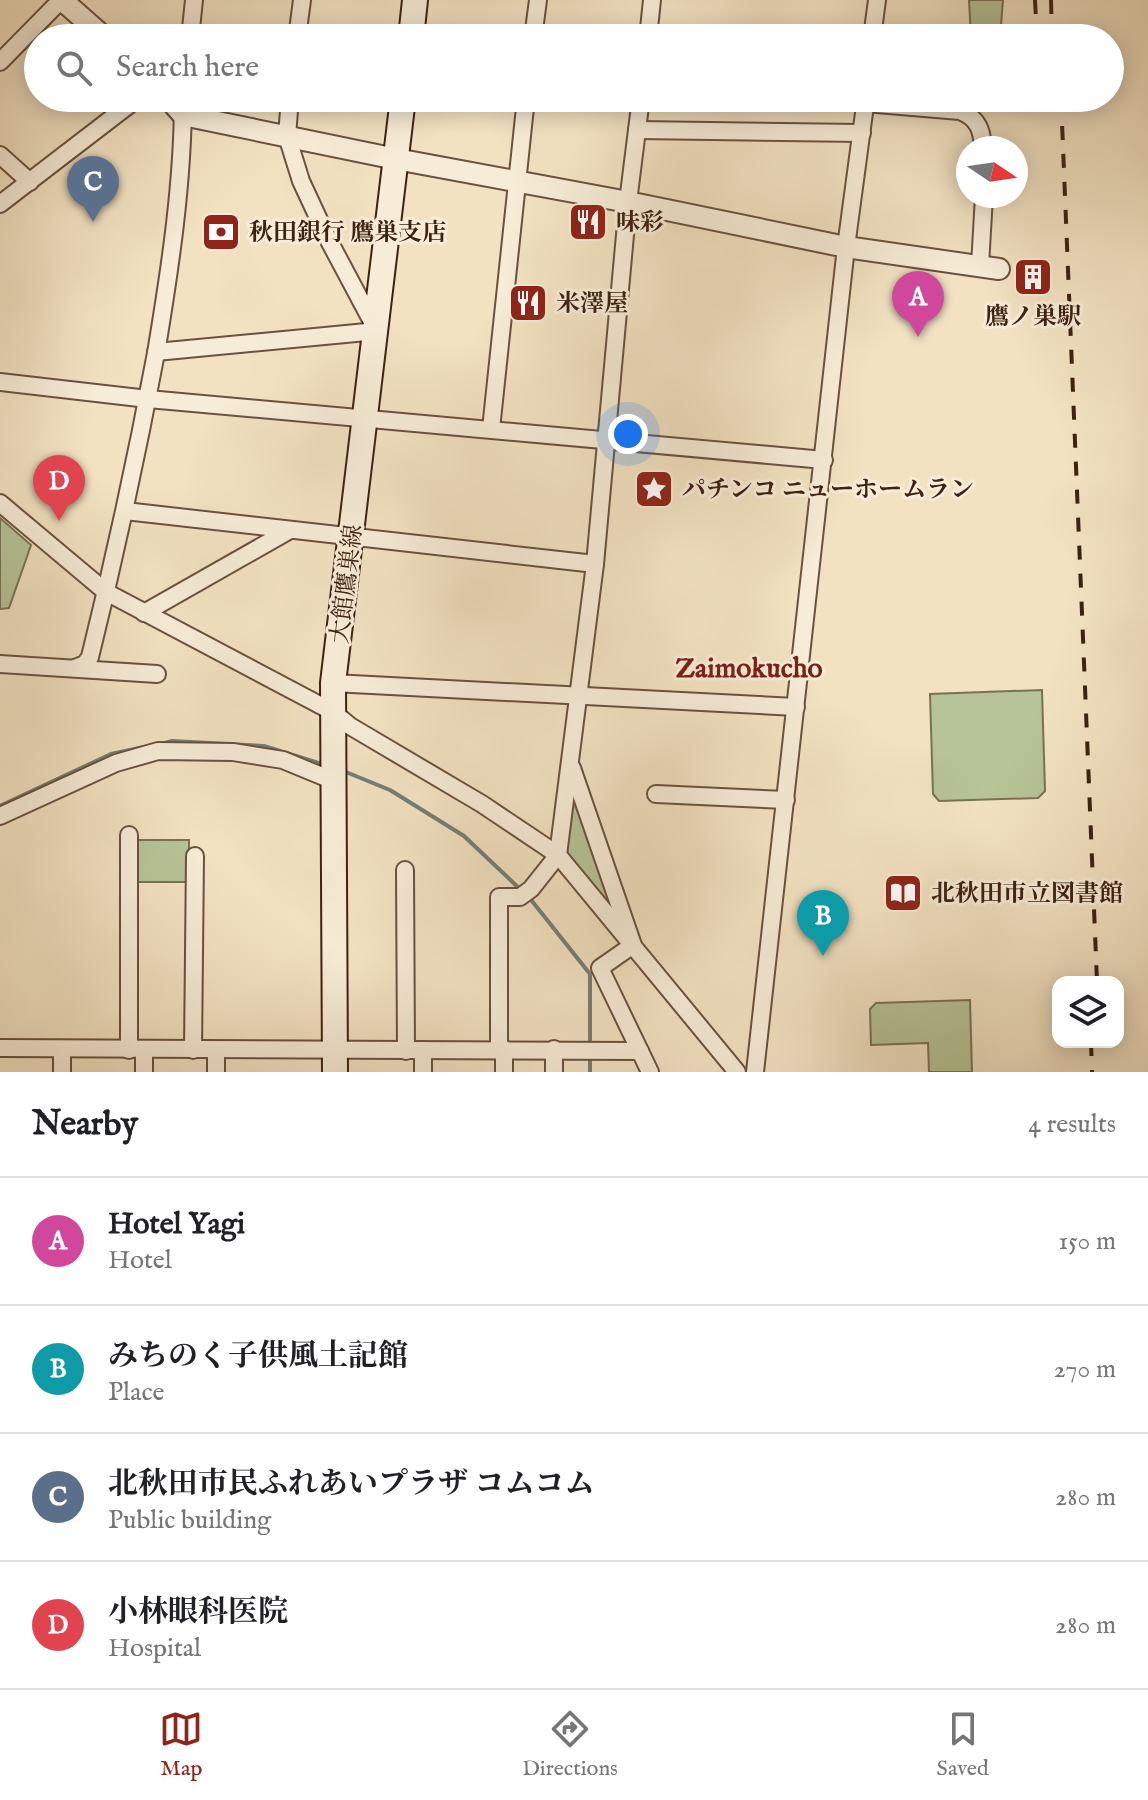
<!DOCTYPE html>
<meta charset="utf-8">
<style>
body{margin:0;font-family:"IM FELL English","Noto Serif JP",serif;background:#f6f6f6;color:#202124}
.controls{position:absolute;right:24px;bottom:24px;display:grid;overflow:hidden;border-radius:16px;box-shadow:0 4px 20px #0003}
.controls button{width:72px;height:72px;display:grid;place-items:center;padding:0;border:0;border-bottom:2px solid #e0e0e0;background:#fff;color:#202124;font:40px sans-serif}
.compass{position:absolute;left:956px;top:136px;width:72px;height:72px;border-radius:50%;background:#fff;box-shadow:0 4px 20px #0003;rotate:103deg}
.you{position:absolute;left:628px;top:434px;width:28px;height:28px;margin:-20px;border:6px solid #fff;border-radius:50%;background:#1a73e8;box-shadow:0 0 0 12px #1a73e833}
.badge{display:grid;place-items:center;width:52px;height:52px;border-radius:50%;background:#8f2418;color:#fff;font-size:26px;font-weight:700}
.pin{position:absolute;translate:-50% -66px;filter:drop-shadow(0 2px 4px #0008)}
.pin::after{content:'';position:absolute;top:42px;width:28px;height:24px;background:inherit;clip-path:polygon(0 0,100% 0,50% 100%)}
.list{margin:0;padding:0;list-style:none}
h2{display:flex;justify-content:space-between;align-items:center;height:104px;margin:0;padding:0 32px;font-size:34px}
h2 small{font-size:26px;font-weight:400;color:#757577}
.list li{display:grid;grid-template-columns:52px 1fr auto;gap:24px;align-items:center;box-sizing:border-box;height:128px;padding:0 32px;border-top:2px solid #e0e0e0}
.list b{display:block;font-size:30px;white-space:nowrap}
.list p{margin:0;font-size:26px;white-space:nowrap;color:#757577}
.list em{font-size:26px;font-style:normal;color:#757577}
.icon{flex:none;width:44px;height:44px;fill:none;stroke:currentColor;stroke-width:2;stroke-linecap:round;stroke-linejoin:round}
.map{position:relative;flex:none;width:1148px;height:1072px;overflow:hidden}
.search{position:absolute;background:#fff;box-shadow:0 4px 20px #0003;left:24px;right:24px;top:24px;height:88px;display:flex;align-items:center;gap:20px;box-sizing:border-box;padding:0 28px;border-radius:44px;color:#757577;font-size:30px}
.sheet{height:616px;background:#fff}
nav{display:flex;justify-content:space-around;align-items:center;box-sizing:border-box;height:112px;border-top:2px solid #e0e0e0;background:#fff;font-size:22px;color:#757577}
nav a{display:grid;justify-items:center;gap:4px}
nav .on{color:#8f2418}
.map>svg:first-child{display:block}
</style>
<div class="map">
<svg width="1148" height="1072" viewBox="0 0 1148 1072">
<rect width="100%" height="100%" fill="#f2e2c2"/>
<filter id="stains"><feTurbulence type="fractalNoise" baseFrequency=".0025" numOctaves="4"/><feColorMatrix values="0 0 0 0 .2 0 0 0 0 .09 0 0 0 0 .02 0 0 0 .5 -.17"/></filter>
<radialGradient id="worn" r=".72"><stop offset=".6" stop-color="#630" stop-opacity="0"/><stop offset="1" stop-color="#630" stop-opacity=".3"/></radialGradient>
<g fill="#b6c497" stroke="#7a7255" stroke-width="2">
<path d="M969,0H1003L1000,38H971Z"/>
<path d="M0,518L31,545L9,608L0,609Z"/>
<path d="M1042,690L1045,791L1038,798L939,801L933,794L930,694Z"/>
<path d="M571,765L633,945L558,855Z"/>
<path d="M137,840H189V882H136Z"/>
<path d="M970,1000L972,1072H929L928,1043L871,1045L870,1009L876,1003Z"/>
</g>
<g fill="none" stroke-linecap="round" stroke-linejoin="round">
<g stroke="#767f75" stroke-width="4">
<path d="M161,744L172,741L264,746L325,765"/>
<path d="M341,770L390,790L464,836L521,890"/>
<path d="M0,806L111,754L144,747"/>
<path d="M528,896L590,974V1046"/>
<path d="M590,1072V1054"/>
</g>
<defs>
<g id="minor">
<path d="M190,38L194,0"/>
<path d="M297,38L302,0"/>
<path d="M533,38L538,0"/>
<path d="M648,38L652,0"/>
<path d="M872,38L877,0"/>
<path d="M0,62L61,0"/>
<path d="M865,103L960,111C978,118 982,130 983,148"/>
<path d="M637,130L862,133"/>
<path d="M0,155L30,182"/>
<path d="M0,204L138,98"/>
<path d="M980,266L984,196"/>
<path d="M156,352L377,331L327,237L301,181L287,136L290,98"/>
<path d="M0,382L148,399L824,460"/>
<path d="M491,429L526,98"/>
<path d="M0,503L106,592L333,712L350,726L482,804L558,855L737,1072"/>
<path d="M125,511L595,564"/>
<path d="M144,613L290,530"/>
<path d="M0,664L157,674"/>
<path d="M75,668L85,664L90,657C115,556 137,455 156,353C170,269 183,183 183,98"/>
<path d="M333,683L796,707"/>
<path d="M572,768L633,945L600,968L650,1072"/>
<path d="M656,794L786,800"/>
<path d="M0,816L116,763L158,751L233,752L283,760L334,781"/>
<path d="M405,870L406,1051"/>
<path d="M0,1048L640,1051"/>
<path d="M62,1049V1072"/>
<path d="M499,1049V897H520L531,889L558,855L595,564L628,202L641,98"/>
<path d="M504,1049V1072"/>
<path d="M129,1050V835"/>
<path d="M144,1050V1072"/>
<path d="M193,1050L195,856"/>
<path d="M216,1050V1072"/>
<path d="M423,1050V1072"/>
<path d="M554,1072V1049"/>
<path d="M755,1072L846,247L866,98"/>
</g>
<g id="tertiary">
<path d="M62,0L105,38"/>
<path d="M168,98L183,115L396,159L628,202L846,247L999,269"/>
</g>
<g id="secondary">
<path d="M411,38L415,0"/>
<path d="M335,1072L333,683L403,98"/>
</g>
</defs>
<use href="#minor" stroke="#6b513f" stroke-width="20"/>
<use href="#tertiary" stroke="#6b513f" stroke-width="24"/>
<use href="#secondary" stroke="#3e2113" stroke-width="28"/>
<use href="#minor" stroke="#f7ecd7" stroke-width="16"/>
<use href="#tertiary" stroke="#f7ecd7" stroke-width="20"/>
<use href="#secondary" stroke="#f7ecd7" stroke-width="24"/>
<g stroke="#3e2113" stroke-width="4" stroke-dasharray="14 14" stroke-linecap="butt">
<path d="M1035,0L1037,38"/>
<path d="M1051,0L1052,38"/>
<path d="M1061,98L1097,982"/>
<path d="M1091,1042L1092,1072"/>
</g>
</g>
<defs>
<symbol id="restaurant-square" viewBox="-11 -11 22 22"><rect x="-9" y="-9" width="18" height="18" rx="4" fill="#8f2418" stroke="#f7ecd7"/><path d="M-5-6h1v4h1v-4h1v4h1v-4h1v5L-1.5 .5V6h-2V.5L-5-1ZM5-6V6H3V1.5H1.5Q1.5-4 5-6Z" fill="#fff"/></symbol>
<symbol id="bank-square" viewBox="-11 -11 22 22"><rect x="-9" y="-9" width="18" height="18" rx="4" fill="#8f2418" stroke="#f7ecd7"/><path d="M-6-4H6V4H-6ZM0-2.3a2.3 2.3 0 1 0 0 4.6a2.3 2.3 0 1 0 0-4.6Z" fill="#fff"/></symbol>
<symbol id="building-square" viewBox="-11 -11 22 22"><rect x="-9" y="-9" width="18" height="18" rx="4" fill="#8f2418" stroke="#f7ecd7"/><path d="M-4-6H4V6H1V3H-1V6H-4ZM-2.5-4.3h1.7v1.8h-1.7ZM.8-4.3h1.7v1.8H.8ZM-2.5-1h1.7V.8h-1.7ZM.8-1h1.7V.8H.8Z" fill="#fff"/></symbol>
<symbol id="sight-square" viewBox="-11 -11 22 22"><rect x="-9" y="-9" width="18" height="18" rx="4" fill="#8f2418" stroke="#f7ecd7"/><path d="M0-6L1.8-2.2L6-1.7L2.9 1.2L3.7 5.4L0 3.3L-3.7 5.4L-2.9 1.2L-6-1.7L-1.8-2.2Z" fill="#fff"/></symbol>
<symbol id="library-square" viewBox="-11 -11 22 22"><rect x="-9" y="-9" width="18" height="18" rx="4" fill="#8f2418" stroke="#f7ecd7"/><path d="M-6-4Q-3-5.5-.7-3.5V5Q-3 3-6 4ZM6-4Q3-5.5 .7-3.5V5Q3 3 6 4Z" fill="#fff"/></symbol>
</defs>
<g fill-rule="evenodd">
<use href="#restaurant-square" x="566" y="200" width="44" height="44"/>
<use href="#bank-square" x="199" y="210" width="44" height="44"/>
<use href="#building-square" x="1011" y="255" width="44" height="44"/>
<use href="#restaurant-square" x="506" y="281" width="44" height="44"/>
<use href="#sight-square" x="632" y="467" width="44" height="44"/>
<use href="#library-square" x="881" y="871" width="44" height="44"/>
</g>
<g text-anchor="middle" stroke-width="6" stroke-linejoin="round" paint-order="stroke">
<g font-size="24" font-weight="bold" fill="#3e2113" stroke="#f7ecd7" text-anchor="start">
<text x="616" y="230">味彩</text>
<text x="249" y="240">秋田銀行 鷹巣支店</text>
<text x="556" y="311">米澤屋</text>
<text x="1033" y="324" text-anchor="middle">鷹ノ巣駅</text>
<text x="682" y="497">パチンコ ニューホームラン</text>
<text x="931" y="901">北秋田市立図書館</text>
</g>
<g font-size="24" fill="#3e2113" stroke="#f7ecd7">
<text transform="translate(346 584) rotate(-83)" y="8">大館鷹巣線</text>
</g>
<g font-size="28" font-weight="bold" fill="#7a1f14" stroke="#f7ecd7">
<text x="749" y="677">Zaimokucho</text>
</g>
</g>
<rect width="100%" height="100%" filter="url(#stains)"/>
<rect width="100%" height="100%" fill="url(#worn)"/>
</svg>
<div class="controls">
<button><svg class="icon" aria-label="layers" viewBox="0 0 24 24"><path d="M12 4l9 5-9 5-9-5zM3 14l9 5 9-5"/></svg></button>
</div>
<svg class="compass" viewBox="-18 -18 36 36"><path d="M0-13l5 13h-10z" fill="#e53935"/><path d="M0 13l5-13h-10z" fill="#757577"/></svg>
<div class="you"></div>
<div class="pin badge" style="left:918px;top:337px;background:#d1479c">A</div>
<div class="pin badge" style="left:823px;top:956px;background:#0f9aa8">B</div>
<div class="pin badge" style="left:93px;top:222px;background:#5c6f8a">C</div>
<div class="pin badge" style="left:59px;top:521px;background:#e0444e">D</div>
<div class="search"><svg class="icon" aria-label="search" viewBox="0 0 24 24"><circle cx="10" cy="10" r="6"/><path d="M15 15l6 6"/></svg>Search here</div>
</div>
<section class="sheet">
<h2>Nearby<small>4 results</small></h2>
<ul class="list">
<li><span class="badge" style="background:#d1479c">A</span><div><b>Hotel Yagi</b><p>Hotel</p></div><em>150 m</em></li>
<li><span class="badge" style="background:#0f9aa8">B</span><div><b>みちのく子供風土記館</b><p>Place</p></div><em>270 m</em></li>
<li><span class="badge" style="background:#5c6f8a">C</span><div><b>北秋田市民ふれあいプラザ コムコム</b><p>Public building</p></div><em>280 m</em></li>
<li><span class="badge" style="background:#e0444e">D</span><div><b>小林眼科医院</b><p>Hospital</p></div><em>280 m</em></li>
</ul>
</section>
<nav>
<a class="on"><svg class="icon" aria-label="map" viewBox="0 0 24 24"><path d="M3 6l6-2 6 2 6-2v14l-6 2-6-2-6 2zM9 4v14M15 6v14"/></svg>Map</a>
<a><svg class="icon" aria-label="directions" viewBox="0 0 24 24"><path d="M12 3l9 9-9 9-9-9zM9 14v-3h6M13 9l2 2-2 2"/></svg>Directions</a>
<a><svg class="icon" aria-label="saved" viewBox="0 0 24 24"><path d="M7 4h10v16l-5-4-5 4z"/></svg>Saved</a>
</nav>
